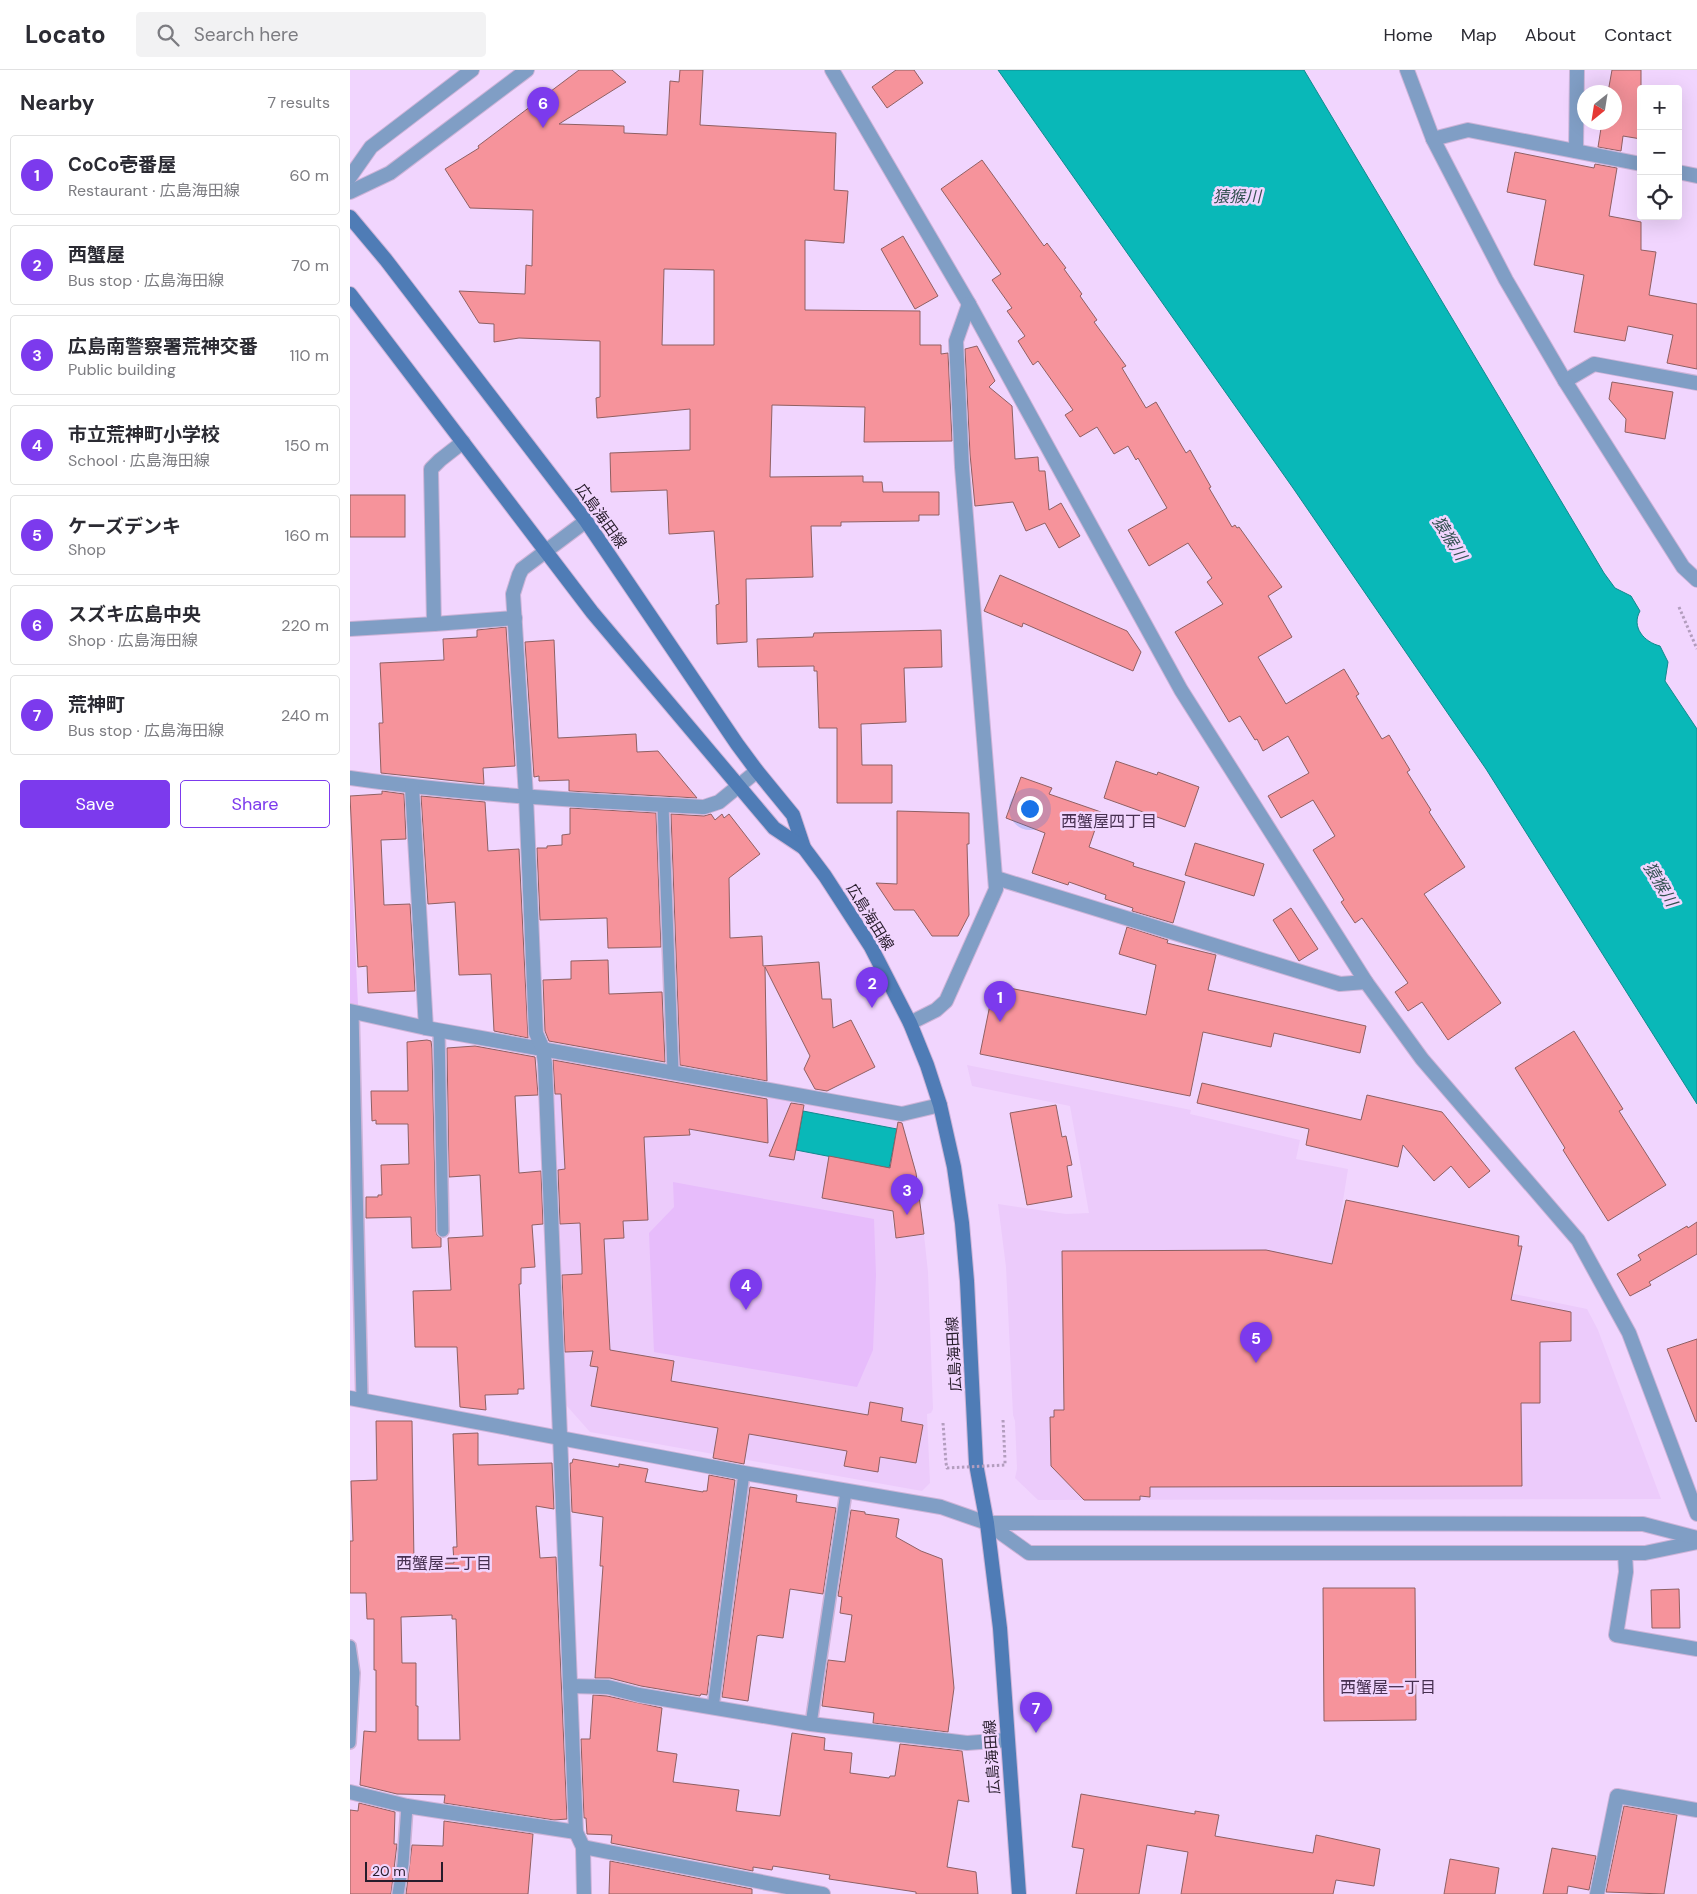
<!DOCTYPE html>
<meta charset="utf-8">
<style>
body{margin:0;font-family:"DM Sans","Noto Sans JP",sans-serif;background:#f2f2f3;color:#2b2b33}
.controls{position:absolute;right:15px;top:15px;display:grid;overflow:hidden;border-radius:5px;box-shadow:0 5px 20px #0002}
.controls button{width:45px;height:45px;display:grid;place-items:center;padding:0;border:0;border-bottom:1px solid #e1e1e2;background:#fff;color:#2b2b33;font:25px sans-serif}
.compass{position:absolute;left:1227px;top:15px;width:45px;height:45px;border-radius:50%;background:#fff;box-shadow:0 5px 20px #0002;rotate:210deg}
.scale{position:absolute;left:15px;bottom:12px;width:78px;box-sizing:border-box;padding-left:5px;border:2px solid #271c2b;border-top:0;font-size:14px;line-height:18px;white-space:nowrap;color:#271c2b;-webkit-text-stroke:4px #f1d5fe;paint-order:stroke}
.you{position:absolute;left:679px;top:738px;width:18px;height:18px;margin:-12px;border:4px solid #fff;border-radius:50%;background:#1a73e8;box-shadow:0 0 0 8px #1a73e833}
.badge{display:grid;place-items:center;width:32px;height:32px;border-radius:50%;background:#7c3aed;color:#fff;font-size:16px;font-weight:700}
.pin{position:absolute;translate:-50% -41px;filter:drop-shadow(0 1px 2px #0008)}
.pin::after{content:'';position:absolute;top:26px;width:18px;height:15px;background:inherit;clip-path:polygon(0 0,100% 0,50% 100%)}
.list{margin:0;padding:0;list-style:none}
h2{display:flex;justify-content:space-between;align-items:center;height:65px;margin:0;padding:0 20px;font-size:21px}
h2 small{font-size:16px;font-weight:400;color:#7c7c81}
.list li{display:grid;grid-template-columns:32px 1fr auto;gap:15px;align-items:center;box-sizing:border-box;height:80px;margin:0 10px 10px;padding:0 10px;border:1px solid #e1e1e2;border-radius:5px}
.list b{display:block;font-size:19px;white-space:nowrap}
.list p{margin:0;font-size:16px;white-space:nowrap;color:#7c7c81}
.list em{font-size:16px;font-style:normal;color:#7c7c81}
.actions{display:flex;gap:10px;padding:15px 20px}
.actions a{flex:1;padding:11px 0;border:1px solid #7c3aed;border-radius:5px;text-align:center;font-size:18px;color:#7c3aed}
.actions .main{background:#7c3aed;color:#fff}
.icon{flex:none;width:28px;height:28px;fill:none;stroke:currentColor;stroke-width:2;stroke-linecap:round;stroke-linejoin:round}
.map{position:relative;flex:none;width:1347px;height:1824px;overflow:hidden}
header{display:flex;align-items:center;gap:30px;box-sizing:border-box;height:70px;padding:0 25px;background:#fff;border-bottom:1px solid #e1e1e2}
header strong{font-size:24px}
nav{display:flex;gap:28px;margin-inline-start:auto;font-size:18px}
.search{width:350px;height:45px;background:#f2f2f3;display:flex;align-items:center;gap:12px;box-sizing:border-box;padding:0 18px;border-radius:5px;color:#7c7c81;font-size:19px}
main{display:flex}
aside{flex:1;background:#fff}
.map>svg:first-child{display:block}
</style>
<header>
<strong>Locato</strong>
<div class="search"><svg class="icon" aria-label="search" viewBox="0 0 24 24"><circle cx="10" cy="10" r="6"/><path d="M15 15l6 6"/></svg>Search here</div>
<nav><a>Home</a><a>Map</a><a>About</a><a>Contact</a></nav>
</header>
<main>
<aside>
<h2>Nearby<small>7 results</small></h2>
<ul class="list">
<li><span class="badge">1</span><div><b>CoCo壱番屋</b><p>Restaurant · 広島海田線</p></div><em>60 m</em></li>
<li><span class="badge">2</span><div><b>西蟹屋</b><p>Bus stop · 広島海田線</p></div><em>70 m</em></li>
<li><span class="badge">3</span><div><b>広島南警察署荒神交番</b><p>Public building</p></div><em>110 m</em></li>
<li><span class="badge">4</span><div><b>市立荒神町小学校</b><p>School · 広島海田線</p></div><em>150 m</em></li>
<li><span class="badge">5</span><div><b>ケーズデンキ</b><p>Shop</p></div><em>160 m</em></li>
<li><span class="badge">6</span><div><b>スズキ広島中央</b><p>Shop · 広島海田線</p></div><em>220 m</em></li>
<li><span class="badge">7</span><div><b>荒神町</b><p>Bus stop · 広島海田線</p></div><em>240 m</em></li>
</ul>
<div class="actions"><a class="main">Save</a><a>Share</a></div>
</aside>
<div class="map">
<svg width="1347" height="1824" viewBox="0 0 1347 1824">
<rect width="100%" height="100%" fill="#f1d5fe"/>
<g fill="#eccbfb">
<path d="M210,989L553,1052L565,1102L538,1120L545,1168L574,1165L578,1202L583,1339L581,1343L577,1344L580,1413L572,1421L240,1362L216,1335L201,995Z"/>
<path d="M617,995L841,1040L840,1044L950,1070L946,1089L998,1099L984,1187L1237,1239L1248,1260L1311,1429L688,1430L665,1408L667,1399L665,1351L663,1345L656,1197L648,1134L716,1144L739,1143L720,1036L622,1016Z"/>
</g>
<g fill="#e7bcfb">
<path d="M0,769L8,935L0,934Z"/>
<path d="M323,1112L524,1149L526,1205L523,1280L507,1317L304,1282L299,1163L324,1137Z"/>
</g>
<g fill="#09b8b8" stroke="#12898e">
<path d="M648,0H954L1254,503L1265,518L1281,526L1290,541C1281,557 1294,572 1310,576L1318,592L1315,611L1347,659V1034L1136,699L943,418Z"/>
<path d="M453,1041L547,1059L539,1098L446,1080Z"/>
</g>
<g fill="#f6939b" stroke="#8f6063" fill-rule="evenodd">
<path d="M229,0H262L276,12L209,54L274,56V63L317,65L320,11L329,12L330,0H353L350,55L486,63L484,120L498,121L494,173L455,170V240L570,241V275H591V284L598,283L602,371L514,372L515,337L422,335L420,407L513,406V412H532L533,422H589V445H569V451L491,452V456H461L463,507L396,509L397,572L367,574L366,535L369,534L364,461L319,464L317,420L261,422L260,383L340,380V339L247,348L246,328L250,327V271L169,268L144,272V254L129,253L109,221L175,224L176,195L182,196L183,140L120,138L95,99L129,78L128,76ZM314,199L364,200V275H312Z"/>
<path d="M546,0H564L573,13L537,38L522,17Z"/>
<path d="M1262,0H1291V69L1273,66L1271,81L1248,77L1252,52H1264V22H1258Z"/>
<path d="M1165,82L1244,98L1245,94L1267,98L1259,146L1291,152V180L1306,182L1299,225L1347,234V299L1317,293L1323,265L1278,256L1275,271L1224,262L1234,205L1184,195L1196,130L1157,122Z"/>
<path d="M632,90L694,176L697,173L716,198L714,199L732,224L730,226L747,250L744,252L776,296L772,298L796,338L806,332L836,383L840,380L861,417L859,418L882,457L885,455L887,458L889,457L932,517L918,526L942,567L908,587L936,634L994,599L1009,624L1006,626L1032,669L1039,665L1060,700L1057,702L1081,740L1079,742L1115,797L1074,824L1151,933L1098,970L1072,932L1058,941L1045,922L1058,913L1012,848L1005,853L991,832L994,830L963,780L985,766L963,730L931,748L918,726L959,703L938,666L913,681L907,669L905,670L890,646L879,652L825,562L873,534L857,512L862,508L838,473L799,496L778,460L817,438L788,388L786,390L778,376L764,384L747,357L730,367L715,345L723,340L688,291L683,295L668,271L675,266L657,241L662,238L642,210L651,204L591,119Z"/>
<path d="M553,166L588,226L565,239L531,179Z"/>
<path d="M627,276L645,311L639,317L662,336L665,389L688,387L689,401H695L699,440L711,433L730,466L709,478L695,453L676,461L663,432L625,436L620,384L615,279Z"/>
<path d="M1262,312L1323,322L1315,369L1275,362L1276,349L1259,329Z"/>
<rect x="0" y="425" width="55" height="42"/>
<path d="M650,505L777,561L791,582L783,601L673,553L672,557L634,541Z"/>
<path d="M156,557L165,696L133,698L134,714L31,703L29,653H33L30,593L94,590L93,569L127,567V560Z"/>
<path d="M591,560L592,597L554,598L556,652L511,654L512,695H542V733H487V658H469L467,601H464V596L408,597L407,569L463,567L464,563Z"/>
<path d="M204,570L208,668L286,664L287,682L308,681L347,728L219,721V710L189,711V706L184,707L175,572Z"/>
<path d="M766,691L807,705L808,702L849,717L835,757L754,728Z"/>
<path d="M671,707L702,718L699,724L751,742L739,777L784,793L783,796L835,812L823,853L782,841L783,838L755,829L756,825L719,812L718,815L682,803L695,763L656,748Z"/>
<path d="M32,721L54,724L56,769L31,770L34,835L60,834L65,921L18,923L17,896L8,897L0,726L32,724Z"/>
<path d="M71,726L135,732L138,781L169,779L178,968L144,961L141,904L109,905L105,832L78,834Z"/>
<path d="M220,738L306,743L311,877L258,878L257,848L190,850L187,778H197V776L212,775V765L220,764Z"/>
<path d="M547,741L619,743V774H617L619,845L608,866H582L564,840H544L526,813L547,814Z"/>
<path d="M321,744L354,746L361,744L365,750L372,744L374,748L379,744L410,784L379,808L380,868L412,866L413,896L469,892L472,929H481L483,958L501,950L525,997L477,1021L465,1019L454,999L460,986L415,897L417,1011L330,995Z"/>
<path d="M845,773L914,794L904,826L835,805Z"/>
<path d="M941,838L968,879L949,891L923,850Z"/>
<path d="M777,857L818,870L817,873L866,885L858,920L1016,956L1010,983L924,963L921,977L853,962L840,1026L630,984L644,915L796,945L806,895L769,884Z"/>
<path d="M258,890L259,924L312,922L315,992L199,971L195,961L193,910L221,909V891Z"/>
<path d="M1224,961L1273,1039L1269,1041L1316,1115L1258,1151L1213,1080L1215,1078L1165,998Z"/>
<path d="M77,970L81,971L82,979L86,1161L87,1165L91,1168V1177L62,1178L61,1147L16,1148V1127H28V1125H32L31,1095L59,1094L58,1054H26V1050L22,1051L21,1021H58L57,972Z"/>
<path d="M125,976L185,987L188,1025L165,1026L169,1103L191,1101L193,1154L182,1155L185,1197L171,1198V1214H169L174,1319H168V1324L135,1325L136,1340L110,1337L107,1277H65L63,1221L101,1220L98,1168L133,1166L130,1105L99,1107L97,978Z"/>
<path d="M203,990L417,1029L418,1073L339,1059L340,1065L294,1067L298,1150L273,1151L274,1168L254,1169L260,1280L324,1291L321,1311L518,1345L520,1332L553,1338L551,1351L573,1355L566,1393L530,1387L528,1402L494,1396L497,1381L399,1364L394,1394L363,1388L368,1358L241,1336L248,1297L240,1296L243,1281L215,1282L212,1205L232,1204V1197L230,1153L210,1154L208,1100L215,1099L211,1024H205Z"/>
<path d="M852,1013L1011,1050L1017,1025L1092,1042L1140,1101L1119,1118L1101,1096L1084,1111L1053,1075L1048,1097L956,1075L959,1059L847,1033Z"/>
<path d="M441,1033L454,1035L444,1090L419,1086Z"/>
<path d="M706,1035L712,1067L716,1066L722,1095L717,1096L722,1127L677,1135L660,1043Z"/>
<path d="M548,1052L552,1053L566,1103L574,1164L546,1168L543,1141L472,1128L479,1086L540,1098Z"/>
<path d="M996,1130L1169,1166L1168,1176H1172L1161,1230L1221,1242V1271L1190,1272V1333H1171L1172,1416L800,1417V1427L790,1426V1430H734L701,1396L700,1347H704V1340H714L712,1181L916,1180L982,1194Z"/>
<path d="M1347,1152V1184L1299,1212L1301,1215L1280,1226L1267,1204L1291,1190L1288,1185L1337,1156L1338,1158Z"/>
<path d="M1347,1269V1351L1346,1352L1317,1279Z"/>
<path d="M26,1351H62L64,1494L104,1493L103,1477H107L103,1364L128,1363V1395L202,1393L204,1439L186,1436L190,1488L206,1487L217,1749L204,1750L94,1733L95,1725L47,1724L10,1715L14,1661L26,1662V1600H24V1549H17L16,1523H0V1471H3L1,1411L27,1410ZM102,1545V1549H106L110,1670H68V1636H66V1593H52L51,1547Z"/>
<path d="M223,1389L269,1397V1394L298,1399L295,1412L353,1422V1421H357L359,1405L385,1410L357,1625L351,1624L350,1626L291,1616L260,1608H245L253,1496H250L253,1447L222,1442L220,1393H222Z"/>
<path d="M400,1417L447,1425L446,1432L486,1438L473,1524L440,1519L433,1568L410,1565L407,1566L398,1631L372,1627Z"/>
<path d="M501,1440L515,1442V1444L549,1449L546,1467L571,1481L592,1489L604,1618L598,1662L523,1653L524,1643L472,1636L478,1590L495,1592L502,1545L490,1543L492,1527L488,1526Z"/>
<path d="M973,1518H1065L1066,1650L974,1651Z"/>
<path d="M1329,1519L1330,1558H1302L1301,1520Z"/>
<path d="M243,1625L257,1626L312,1638L307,1681L327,1684L323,1712L389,1720L386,1741L430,1746L442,1663L475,1668L474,1680L502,1683L500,1703L539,1708L540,1706H545L550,1674L612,1681L619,1732L608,1730L597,1797L626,1802L628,1824H566V1822L479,1809L480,1805L423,1796L422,1800L403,1797V1801L261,1773L262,1765L237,1764L236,1748H234L231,1669H240Z"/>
<path d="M731,1724L845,1744V1741L869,1745L865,1766L963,1783L966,1765L1030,1779L1024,1816L986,1810L983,1824H831L838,1782L797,1775L789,1824H726L734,1779L722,1777Z"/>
<path d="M9,1733L45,1742L44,1774H47L41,1824H0V1740L8,1741Z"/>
<path d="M1274,1736L1327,1745L1314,1824L1256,1822Z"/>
<path d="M94,1751L183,1764L178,1824H56L62,1775L93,1776Z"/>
<path d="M1202,1778L1246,1786L1239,1820L1218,1816L1217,1824H1193Z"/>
<path d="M1100,1789L1149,1798L1145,1824H1094Z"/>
<path d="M260,1791L402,1819V1824H259Z"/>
</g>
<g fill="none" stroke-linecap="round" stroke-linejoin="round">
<defs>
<g id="service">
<path d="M313,735L323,1002"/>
<path d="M3,942L12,1330"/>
<path d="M89,960L93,1161"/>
<path d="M0,1576L4,1603L0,1673"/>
<path d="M363,1638L394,1403"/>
<path d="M461,1654L496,1422"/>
<path d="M48,1824L53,1794L57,1736"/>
</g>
<g id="minor">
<path d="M482,0L619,234L831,620L1016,912L1072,989L1228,1170L1279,1263L1347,1444"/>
<path d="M1083,69L1118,60L1291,94"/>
<path d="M1226,81L1227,0"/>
<path d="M1328,102L1347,106"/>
<path d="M1215,311L1244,294L1347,313"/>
<path d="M84,554L165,548"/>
<path d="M0,559L84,554L81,399L90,390L113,372"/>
<path d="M0,708C117,725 236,731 354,737L369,732L407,701"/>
<path d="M62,717L76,958"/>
<path d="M646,808L990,914L1016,912"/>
<path d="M0,941L76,958L552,1044L590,1035"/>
<path d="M560,953L586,940L596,931L646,819L612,397L606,271L619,234"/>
<path d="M0,1328L394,1403L591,1437L637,1453"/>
<path d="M1275,1483L1276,1502L1266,1565L1347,1579"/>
<path d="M220,1616L258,1617L289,1625L461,1654L617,1673L657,1670"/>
<path d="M0,1722L57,1736L226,1762"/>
<path d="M233,1777L473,1824"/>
<path d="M234,1824L233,1777L226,1762L195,994L193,979L186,963L176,726L163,524L169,505L172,499L236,451"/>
<path d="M1247,1824L1267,1726L1347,1740"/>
</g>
<g id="tertiary">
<path d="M1057,0L1083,69L1156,210L1215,311L1333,497L1347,510"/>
<path d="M0,107L21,77L122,0"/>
<path d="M0,122L40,103L177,0"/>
<path d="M637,1453L679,1483H1295L1347,1472"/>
<path d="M637,1453L1293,1454L1347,1468"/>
</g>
<g id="secondary">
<path d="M0,147L36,190L236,451L387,674L407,701L443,745L454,778"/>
<path d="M0,224L242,542L424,758L454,778L475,806L521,877L560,953L577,995L590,1035L604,1097L612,1153L617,1211L626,1394L637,1453L650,1558L669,1824"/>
</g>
</defs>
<use href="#service" stroke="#cdb4d8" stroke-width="14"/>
<use href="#minor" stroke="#cdb4d8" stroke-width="16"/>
<use href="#tertiary" stroke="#cdb4d8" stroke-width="16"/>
<use href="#secondary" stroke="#cdb4d8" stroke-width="16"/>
<g stroke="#b39dbe" stroke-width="3" stroke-dasharray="2.5 2.5" stroke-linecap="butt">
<path d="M1329,537L1347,579"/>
<path d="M653,1350L655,1390"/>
<path d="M593,1353L596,1393"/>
</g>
<use href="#service" stroke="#809ec5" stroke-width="11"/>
<use href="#minor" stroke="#809ec5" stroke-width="14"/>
<use href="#tertiary" stroke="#809ec5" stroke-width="14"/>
<use href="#secondary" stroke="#4f7cb6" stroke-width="14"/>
<path stroke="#b39dbe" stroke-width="3" stroke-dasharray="2.5 2.5" stroke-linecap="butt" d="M596,1393L597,1398L655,1395V1390"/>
</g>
<g text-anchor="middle" stroke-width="5" stroke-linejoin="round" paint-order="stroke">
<g font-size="15" fill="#271c2b" stroke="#f1d5fe">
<text transform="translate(251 446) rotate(54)" y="5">広島海田線</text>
<text transform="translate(520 847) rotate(58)" y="5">広島海田線</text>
<text transform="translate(604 1284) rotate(-93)" y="5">広島海田線</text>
<text transform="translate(642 1687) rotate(-94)" y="5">広島海田線</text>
</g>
<g font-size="16" font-style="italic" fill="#335151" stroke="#f1d5fe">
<text x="887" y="132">猿猴川</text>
<text transform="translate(1100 468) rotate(58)" y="6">猿猴川</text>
<text transform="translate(1311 814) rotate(59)" y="6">猿猴川</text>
</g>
<g font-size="16" fill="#473051" stroke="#f1d5fe">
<text x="759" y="757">西蟹屋四丁目</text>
<text x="94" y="1499">西蟹屋二丁目</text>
<text x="1038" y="1623">西蟹屋一丁目</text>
</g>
</g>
</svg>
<div class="controls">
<button>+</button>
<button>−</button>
<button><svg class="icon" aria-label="locate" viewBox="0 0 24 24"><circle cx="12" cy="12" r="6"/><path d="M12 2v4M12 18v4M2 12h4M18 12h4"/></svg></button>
</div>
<svg class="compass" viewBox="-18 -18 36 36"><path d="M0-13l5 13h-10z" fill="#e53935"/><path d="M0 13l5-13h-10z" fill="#7c7c81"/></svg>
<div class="scale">20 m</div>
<div class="you"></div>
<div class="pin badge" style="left:650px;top:952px">1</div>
<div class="pin badge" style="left:522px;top:938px">2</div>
<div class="pin badge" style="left:557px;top:1145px">3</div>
<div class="pin badge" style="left:396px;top:1240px">4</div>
<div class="pin badge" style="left:906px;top:1293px">5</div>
<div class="pin badge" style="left:193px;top:58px">6</div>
<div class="pin badge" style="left:686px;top:1663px">7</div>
</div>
</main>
